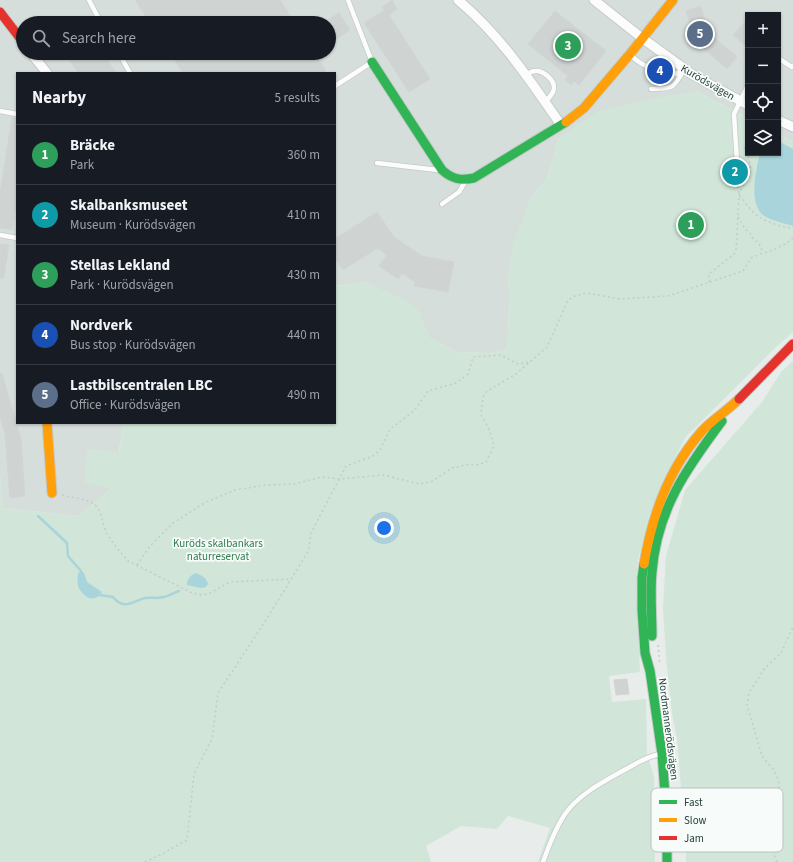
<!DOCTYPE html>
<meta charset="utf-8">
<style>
body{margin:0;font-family:"Source Sans 3",sans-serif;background:#20242c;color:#f1f3f6}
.controls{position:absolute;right:12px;top:12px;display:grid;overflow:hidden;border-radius:0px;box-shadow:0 1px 3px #0004}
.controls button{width:36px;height:36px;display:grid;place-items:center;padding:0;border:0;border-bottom:1px solid #363941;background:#171b24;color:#f1f3f6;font:20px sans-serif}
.you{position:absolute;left:384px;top:528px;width:14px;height:14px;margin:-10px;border:3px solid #fff;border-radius:50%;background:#1a73e8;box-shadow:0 0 0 6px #1a73e833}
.badge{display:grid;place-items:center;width:26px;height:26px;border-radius:50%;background:#8c9099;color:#fff;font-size:13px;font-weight:700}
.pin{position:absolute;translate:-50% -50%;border:2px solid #fff;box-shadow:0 1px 4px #0006}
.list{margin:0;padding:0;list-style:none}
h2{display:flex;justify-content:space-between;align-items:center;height:52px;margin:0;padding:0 16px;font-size:17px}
h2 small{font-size:13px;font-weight:400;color:#9ea1a6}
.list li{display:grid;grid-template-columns:26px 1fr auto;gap:12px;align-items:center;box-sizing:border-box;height:60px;padding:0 16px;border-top:1px solid #363941}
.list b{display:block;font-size:15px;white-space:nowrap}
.list p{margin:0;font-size:13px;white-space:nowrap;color:#9ea1a6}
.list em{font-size:13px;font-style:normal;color:#9ea1a6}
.icon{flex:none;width:22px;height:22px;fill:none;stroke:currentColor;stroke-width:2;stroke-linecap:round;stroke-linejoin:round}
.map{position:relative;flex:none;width:793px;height:862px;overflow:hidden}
.search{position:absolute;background:#171b24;box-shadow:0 1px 3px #0004;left:16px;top:16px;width:320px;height:44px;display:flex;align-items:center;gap:10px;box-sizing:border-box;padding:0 14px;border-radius:22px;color:#9ea1a6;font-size:15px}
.panel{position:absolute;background:#171b24;box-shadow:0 1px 3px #0004;left:16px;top:72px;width:320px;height:352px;border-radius:0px}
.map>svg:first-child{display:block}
</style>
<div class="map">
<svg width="793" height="862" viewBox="0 0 793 862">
<rect width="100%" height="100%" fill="#e8edeb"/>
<path fill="#d6dedb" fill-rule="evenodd" d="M0,0H793V142L778,134V15H748V118L696,91L559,138L547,178L530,200L508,281L510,295L507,349L489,353L457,352L429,338L419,312L365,282L335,286V73H17V423H124L112,488L79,516L2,508L0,476ZM23,23H329V53H23Z"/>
<g fill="#d1e6d8">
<path d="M696,91L748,118V153H778V134L793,142V332L776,347L686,437L664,478L649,516L638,560L636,590L640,672L609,676L612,702L646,699L647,753L654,777L655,862H538L550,828L508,816L497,829L461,826L426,846L431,862H0V476L3,508L79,516L112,488L85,483L87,449L119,452L124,423H335V286L365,282L408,301L419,312L429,338L457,352L489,353L507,349L510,295L508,281L512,250L520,226L530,200L547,178L559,138L597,112L642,101Z"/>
<path d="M793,361V862H686V851L677,738L672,714L666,658L663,608L666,556L685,490L762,402L781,372Z"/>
</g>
<g fill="#a9d4db">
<path d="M778,141L793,149V226C784,223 774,221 766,217C747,207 756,170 760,153H778Z"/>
<path d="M81,571L84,573L87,582L102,592C94,605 82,596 78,586C77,582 78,577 78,573Z"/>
<path d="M196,573C202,576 206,577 208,584L206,587L201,588L187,585C187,578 191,575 196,573Z"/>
</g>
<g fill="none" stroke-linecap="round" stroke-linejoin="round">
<g stroke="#a9d4db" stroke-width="2.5">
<path d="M38,516L67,543L68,556L81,571"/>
<path d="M100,595L113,597C124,611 133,601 145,598C151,597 158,599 164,597C169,596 174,593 179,591"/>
</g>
</g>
<g fill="#cfd4d2" stroke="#d1d6d4">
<path d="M135,0H280L295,23H150Z"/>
<path d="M392,0L397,9L389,15L430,79L409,92L364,23L384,10L382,7Z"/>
<path d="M700,6L710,34L737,57L727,69L700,45L694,35L686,11Z"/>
<path d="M555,11L606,51L579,85L574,81L571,85L565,80L568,76L528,44Z"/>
<path d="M339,13L350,30L329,44V19Z"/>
<path d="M748,19V48L733,35Z"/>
<path d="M65,53H103L116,73H78Z"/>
<path d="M170,53H315L326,71L322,73H183Z"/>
<path d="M12,117L17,118V200L12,230L0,228V193Z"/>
<path d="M740,164L741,176L730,177L728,165L738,166Z"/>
<path d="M377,212L394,237L422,256L454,262L448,292L414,286L415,282L402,273L398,279L379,266L387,255L378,248L343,270L335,258V239Z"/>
<path d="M0,244L9,245L4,278H0Z"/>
<path d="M0,373H2L21,439L25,496L10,498L5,434L0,417Z"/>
<path d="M627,679L629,694L616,695L614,680Z"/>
</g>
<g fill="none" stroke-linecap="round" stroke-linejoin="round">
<defs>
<g id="lane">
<path d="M89,0L101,23"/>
<path d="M119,53L130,73"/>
<path d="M631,55C642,68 661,72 676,74L684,69"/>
<path d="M778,58L792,67L793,66"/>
<path d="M527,75C529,73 531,71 535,71C543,70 555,80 554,89C553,94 549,98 545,102"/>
<path d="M335,86L372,62L348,0"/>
<path d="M651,89C672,88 673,90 683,71"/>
<path d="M0,111L17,114"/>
<path d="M737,162L734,114L748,85"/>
<path d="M377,163L438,170"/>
<path d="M442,204L459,192L465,182"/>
<path d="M0,235L17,238"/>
<path d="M543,862C548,848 557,826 565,814C580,793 605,781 626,769C637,763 648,756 660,754"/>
</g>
<g id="street">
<path d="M458,0C500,35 530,80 561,125"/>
<path d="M594,0L642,38L693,75L748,105"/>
<path d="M31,53L47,73"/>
<path d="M778,120L793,127"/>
</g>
<g id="fast">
<path d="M372,62L442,170C452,179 461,181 474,178L566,122"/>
<path d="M644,564L642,578V610L645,653L650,671L662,754L667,821V862"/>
<path d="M652,636C652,614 650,593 652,572C657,510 686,469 722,421"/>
</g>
<g id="slow">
<path d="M566,122L584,108L630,54L673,0"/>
<path d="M47,423L52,493"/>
<path d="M644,564C652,516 669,468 702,431C713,419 727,411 739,399"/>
</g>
<g id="jam">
<path d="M0,12L23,42"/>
<path d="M739,399L793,344"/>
</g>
</defs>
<use href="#lane" stroke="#c5cac8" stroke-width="6"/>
<use href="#street" stroke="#c5cac8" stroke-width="11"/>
<use href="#fast" stroke="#c3cbc8" stroke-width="11"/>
<use href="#slow" stroke="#c3cbc8" stroke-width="11"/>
<use href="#jam" stroke="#c3cbc8" stroke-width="11"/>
<g stroke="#c3ccca" stroke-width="1.5" stroke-dasharray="2 3" stroke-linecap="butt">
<path d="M741,167L742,179L738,186L739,195L752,211L758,216L764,220L783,227L793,228"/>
<path d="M738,217L745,229L750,233L754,240L759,243L763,253"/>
<path d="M710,282L743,271L751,258L763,253L773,250L787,243L793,238"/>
<path d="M62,495C71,498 87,498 95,505C103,512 102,525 107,534C113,543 121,553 128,561L192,593L201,595L208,594L230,582L291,579"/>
<path d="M137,565L150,546L173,523L206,502L235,490L266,485L294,484L322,477L340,479L383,475L419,484L431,482L452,468L470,464L477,465L486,462L494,446L489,429L481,415L483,397L487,391L516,374L547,347L568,300L575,296L586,293L620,299L668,296L710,282L708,279L709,274L734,254L736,251L739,195C741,188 745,184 748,179C754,168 748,155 743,145"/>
<path d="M658,645L660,665"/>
<path d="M145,862L160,855L187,840L194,774L212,739L218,693L266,620L309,550L311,533L346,466L373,456L380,450L390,429L414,411L428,391L456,383L468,374L473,357L501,355L518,364L529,362"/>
<path d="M777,862L769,840L767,807L779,794V781L773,769L762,756L747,705L749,693L765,668L781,653L793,627"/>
</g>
<use href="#lane" stroke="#fcfcfc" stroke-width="4.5"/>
<use href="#street" stroke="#fcfcfc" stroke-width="9"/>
<use href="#fast" stroke="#30b455" stroke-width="9"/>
<use href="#slow" stroke="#ff9f0a" stroke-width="9"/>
<use href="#jam" stroke="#e5322d" stroke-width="9"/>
</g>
<g text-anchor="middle" stroke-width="3.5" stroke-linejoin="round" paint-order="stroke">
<g font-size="11" fill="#24423a" stroke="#f7fbf9">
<text transform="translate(708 82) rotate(30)" y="4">Kurödsvägen</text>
<text transform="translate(669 729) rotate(83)" y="4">Nordmannerödsvägen</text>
</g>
<g font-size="11" fill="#2d7a4b" stroke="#f7fbf9">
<text x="218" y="547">Kuröds skalbankars<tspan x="218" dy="13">naturreservat</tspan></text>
</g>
</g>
<rect x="651" y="788" width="132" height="64" rx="6" fill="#f7fbf9" stroke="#b8c4c0" stroke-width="1"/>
<rect x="659" y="800" width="18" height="4" fill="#30b455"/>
<rect x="659" y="818" width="18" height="4" fill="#ff9f0a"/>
<rect x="659" y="836" width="18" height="4" fill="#e5322d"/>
<g font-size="11" fill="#24423a">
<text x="684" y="806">Fast</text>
<text x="684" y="824">Slow</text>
<text x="684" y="842">Jam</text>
</g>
</svg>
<div class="controls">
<button>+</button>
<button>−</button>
<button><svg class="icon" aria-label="locate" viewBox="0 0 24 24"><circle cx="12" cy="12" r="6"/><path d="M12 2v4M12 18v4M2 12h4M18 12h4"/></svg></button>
<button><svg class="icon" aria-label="layers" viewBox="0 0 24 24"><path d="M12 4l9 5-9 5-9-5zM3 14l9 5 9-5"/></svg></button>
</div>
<div class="you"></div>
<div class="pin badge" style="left:691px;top:225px;background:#2e9e5b">1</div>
<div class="pin badge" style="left:735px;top:172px;background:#0f9aa8">2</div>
<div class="pin badge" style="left:568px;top:46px;background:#2e9e5b">3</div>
<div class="pin badge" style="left:660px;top:71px;background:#1a4fb4">4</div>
<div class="pin badge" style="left:700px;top:34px;background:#5c6f8a">5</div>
<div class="search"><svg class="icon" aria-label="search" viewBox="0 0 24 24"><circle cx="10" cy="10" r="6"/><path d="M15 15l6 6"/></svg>Search here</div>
<section class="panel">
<h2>Nearby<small>5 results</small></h2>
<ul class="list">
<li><span class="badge" style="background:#2e9e5b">1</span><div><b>Bräcke</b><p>Park</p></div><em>360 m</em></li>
<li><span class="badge" style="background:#0f9aa8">2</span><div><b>Skalbanksmuseet</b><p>Museum · Kurödsvägen</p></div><em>410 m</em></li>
<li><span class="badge" style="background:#2e9e5b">3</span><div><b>Stellas Lekland</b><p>Park · Kurödsvägen</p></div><em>430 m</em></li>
<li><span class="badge" style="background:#1a4fb4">4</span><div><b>Nordverk</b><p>Bus stop · Kurödsvägen</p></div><em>440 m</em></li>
<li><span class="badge" style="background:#5c6f8a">5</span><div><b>Lastbilscentralen LBC</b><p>Office · Kurödsvägen</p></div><em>490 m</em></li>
</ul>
</section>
</div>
